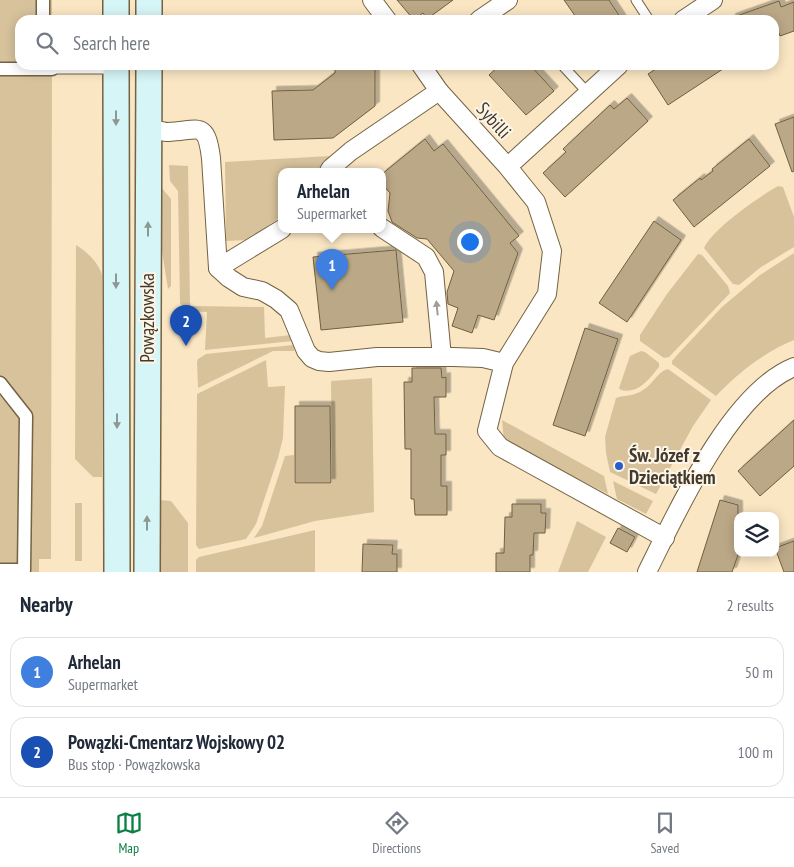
<!DOCTYPE html>
<meta charset="utf-8">
<style>
body{margin:0;font-family:"PT Sans Narrow",sans-serif;background:#f2f2f3;color:#1f2937}
.controls{position:absolute;right:15px;bottom:15px;display:grid;overflow:hidden;border-radius:10px;box-shadow:0 2px 12px #0003}
.controls button{width:45px;height:45px;display:grid;place-items:center;padding:0;border:0;border-bottom:1px solid #e0e1e3;background:#fff;color:#1f2937;font:25px sans-serif}
.you{position:absolute;left:469px;top:241px;width:18px;height:18px;margin:-12px;border:4px solid #fff;border-radius:50%;background:#1a73e8;box-shadow:0 0 0 8px #1a73e833}
.badge{display:grid;place-items:center;width:32px;height:32px;border-radius:50%;background:#0b8043;color:#fff;font-size:16px;font-weight:700}
.pin{position:absolute;translate:-50% -41px;filter:drop-shadow(0 1px 2px #0008)}
.pin::after{content:'';position:absolute;top:26px;width:18px;height:15px;background:inherit;clip-path:polygon(0 0,100% 0,50% 100%)}
.popup{position:absolute;left:278px;top:168px;width:108px;height:65px;box-sizing:border-box;display:grid;place-content:center;border-radius:10px;background:#fff;filter:drop-shadow(0 1px 4px #0005);font-size:16px;white-space:nowrap;color:#747a83}
.popup b{font-size:19px;color:#1f2937}
.popup::after{content:'';position:absolute;left:50%;top:100%;margin-left:-10px;border:10px solid transparent;border-top-color:#fff}
.list{margin:0;padding:0;list-style:none}
h2{display:flex;justify-content:space-between;align-items:center;height:65px;margin:0;padding:0 20px;font-size:21px}
h2 small{font-size:16px;font-weight:400;color:#747a83}
.list li{display:grid;grid-template-columns:32px 1fr auto;gap:15px;align-items:center;box-sizing:border-box;height:70px;margin:0 10px 10px;padding:0 10px;border:1px solid #e0e1e3;border-radius:15px}
.list b{display:block;font-size:19px;white-space:nowrap}
.list p{margin:0;font-size:16px;white-space:nowrap;color:#747a83}
.list em{font-size:16px;font-style:normal;color:#747a83}
.icon{flex:none;width:28px;height:28px;fill:none;stroke:currentColor;stroke-width:2;stroke-linecap:round;stroke-linejoin:round}
.map{position:relative;flex:none;width:794px;height:572px;overflow:hidden}
.search{position:absolute;background:#fff;box-shadow:0 2px 12px #0003;left:15px;right:15px;top:15px;height:55px;display:flex;align-items:center;gap:12px;box-sizing:border-box;padding:0 18px;border-radius:15px;color:#747a83;font-size:19px}
.sheet{height:225px;background:#fff}
nav{display:flex;justify-content:space-around;align-items:center;box-sizing:border-box;height:70px;border-top:1px solid #e0e1e3;background:#fff;font-size:14px;color:#747a83}
nav a{display:grid;justify-items:center;gap:2px}
nav .on{color:#0b8043}
.map>svg:first-child{display:block}
</style>
<div class="map">
<svg width="794" height="572" viewBox="0 0 794 572">
<defs>
<filter id="shadow"><feDropShadow dx="4.5" dy="-4.5" stdDeviation="0" flood-color="#0004"/></filter>
</defs>
<rect width="100%" height="100%" fill="#fae6c3"/>
<g fill="#d7c29c">
<path d="M0,0H52V20H20V65H52L51,559H39V572H0Z"/>
<path d="M330,156L320,171H282V216L247,240L226,241L225,162Z"/>
<path d="M169,165L188,166L190,306L264,307L265,338L291,335L293,341L205,350L207,312L187,311L180,303L178,191L170,181Z"/>
<path d="M160,186L171,199V286L168,289L160,239Z"/>
<path d="M778,186L783,187L794,217V247L761,267L739,285L733,284L704,248C713,228 759,197 778,186Z"/>
<path d="M76,245C86,251 99,263 102,275V477H93L75,459Z"/>
<path d="M794,253V340C763,353 739,372 716,396L672,364V361L679,353L722,307L760,275Z"/>
<path d="M698,254L702,255L728,286L730,293L669,357L664,358L640,341V335L667,294Z"/>
<path d="M293,345L295,346L294,351H273L198,388L197,362L198,359L206,354Z"/>
<path d="M641,351L645,352L659,363V367C649,379 639,394 621,390L619,388L630,356Z"/>
<path d="M266,360L268,387L285,386L283,438L278,458L256,524L246,539L199,549L196,545L197,394Z"/>
<path d="M668,369L711,400L693,426L656,494L610,472L606,453L605,437L616,398C625,395 635,396 643,390C652,385 658,371 668,369Z"/>
<path d="M372,378L374,512L315,521L254,538L262,526L285,456L294,455V484H332L331,381Z"/>
<path d="M502,420L604,476L608,494L504,441Z"/>
<path d="M613,481L653,501L646,514L617,499Z"/>
<path d="M159,500L171,501L188,523V572H160Z"/>
<rect x="75" y="503" width="7" height="58"/>
<path d="M577,521L606,537L588,572H558Z"/>
<path d="M315,530V572H196V560L199,557Z"/>
</g>
<g fill="#bba887" stroke="#705f40" filter="url(#shadow)">
<path d="M397,0H453L427,19L423,13L414,20Z"/>
<path d="M564,0H609L622,20H578Z"/>
<path d="M779,1L781,7L794,2V31L780,36L774,20H731V18Z"/>
<path d="M335,65H375V106L333,138L274,140L272,91L313,90L335,73Z"/>
<path d="M500,65H530L554,91L526,115L489,75Z"/>
<path d="M662,65H729L668,105L648,74Z"/>
<path d="M627,98L648,121L565,197L543,173L566,152L563,149L610,105L614,109Z"/>
<path d="M794,117V171L792,172L775,124Z"/>
<path d="M425,139L434,151L443,144L519,236L510,243L518,253L494,320L478,315L472,333L452,326L458,308L448,304L447,292L454,271L427,239L417,238L392,222L388,211L390,193L382,184V174Z"/>
<path d="M749,139L770,166L694,227L673,200L700,178L701,180L713,171L712,169Z"/>
<path d="M654,221L681,240L627,322L599,303Z"/>
<path d="M396,250L403,322L321,330L313,257Z"/>
<path d="M585,328L618,339L585,436L553,425Z"/>
<path d="M412,368H441L442,378L446,377V397H434L435,434H446V455H441V486H447V515H415L414,499H411V449H405L404,382H412Z"/>
<path d="M295,406H330L331,483H295Z"/>
<path d="M794,420V466L760,496L738,471Z"/>
<path d="M720,500L738,505V555L732,572H697Z"/>
<path d="M512,504H541V513H546L545,533H534L533,555H530V572H496V553H504L505,517H512Z"/>
<path d="M618,528L635,537L627,552L610,543Z"/>
<path d="M794,541V572H784L775,548Z"/>
<path d="M363,544L393,545L392,554H397V572H362Z"/>
</g>
<g fill="none" stroke-linecap="round" stroke-linejoin="round">
<defs>
<g id="service">
<path d="M636,0L649,20"/>
<path d="M562,65L588,93"/>
<path d="M52,69H114"/>
</g>
<g id="pedestrian">
<path d="M43,20V0"/>
<path d="M0,69H52"/>
<path d="M0,383L26,416L24,570H0"/>
</g>
<g id="minor">
<path d="M372,0L387,20"/>
<path d="M479,20L508,0"/>
<path d="M683,20L713,0"/>
<path d="M421,65L439,91L507,166L536,202L552,251L547,294L504,363L487,431L500,447L665,538"/>
<path d="M148,128C155,129 162,132 168,132C198,131 206,119 211,158L218,268L229,278L243,287L262,291L276,299L289,310L306,351L312,358L319,361L329,362L377,357H453L483,358L504,363"/>
<path d="M515,160L619,65"/>
<path d="M329,171L331,168L351,151L439,91"/>
<path d="M382,228L426,257L434,272L442,357"/>
<path d="M218,268L282,229"/>
<path d="M647,572C677,512 730,393 794,367"/>
</g>
<g id="secondary">
<path d="M116,0V20"/>
<path d="M149,0V20"/>
<path d="M116,65L117,572"/>
<path d="M147,572L149,65"/>
</g>
</defs>
<use href="#service" stroke="#736243" stroke-width="11"/>
<use href="#pedestrian" stroke="#736243" stroke-width="15"/>
<use href="#minor" stroke="#736243" stroke-width="20"/>
<use href="#secondary" stroke="#736243" stroke-width="28"/>
<use href="#service" stroke="#fff" stroke-width="9"/>
<use href="#pedestrian" stroke="#fff" stroke-width="12"/>
<use href="#minor" stroke="#fff" stroke-width="18"/>
<use href="#secondary" stroke="#d6f5f7" stroke-width="25"/>
</g>
<defs><path id="oneway-solid" d="M-6-.8H1V-3.2L6.5 0L1 3.2V.8H-6Z" transform="scale(1.25)"/></defs>
<g fill="#8c9892">
<use href="#oneway-solid" transform="translate(116 118) rotate(90)"/>
<use href="#oneway-solid" transform="translate(148 229) rotate(-90)"/>
<use href="#oneway-solid" transform="translate(116 281) rotate(90)"/>
<use href="#oneway-solid" transform="translate(117 421) rotate(90)"/>
<use href="#oneway-solid" transform="translate(147 523) rotate(-90)"/>
</g>
<use fill="#a09c96" href="#oneway-solid" transform="translate(437 308) rotate(-96)"/>
<circle fill="#265ecb" stroke="#fdf5e7" stroke-width="2" cx="619" cy="466" r="5"/>
<g text-anchor="middle" stroke-width="4" stroke-linejoin="round" paint-order="stroke">
<g font-size="19" fill="#423a2c" stroke="#fdf5e7">
<text transform="translate(494 120) rotate(48)" y="7">Sybilli</text>
<text transform="translate(147 318) rotate(-90)" y="7">Powązkowska</text>
</g>
<g font-size="19" font-weight="bold" fill="#423a2c" stroke="#fdf5e7" text-anchor="start">
<text x="629" y="462">Św. Józef z<tspan x="629" dy="22">Dzieciątkiem</tspan></text>
</g>
</g>
</svg>
<div class="controls">
<button><svg class="icon" aria-label="layers" viewBox="0 0 24 24"><path d="M12 4l9 5-9 5-9-5zM3 14l9 5 9-5"/></svg></button>
</div>
<div class="you"></div>
<div class="pin badge" style="left:332px;top:290px;background:#3f7fe0">1</div>
<div class="popup"><b>Arhelan</b>Supermarket</div>
<div class="pin badge" style="left:186px;top:346px;background:#1a4fb4">2</div>
<div class="search"><svg class="icon" aria-label="search" viewBox="0 0 24 24"><circle cx="10" cy="10" r="6"/><path d="M15 15l6 6"/></svg>Search here</div>
</div>
<section class="sheet">
<h2>Nearby<small>2 results</small></h2>
<ul class="list">
<li><span class="badge" style="background:#3f7fe0">1</span><div><b>Arhelan</b><p>Supermarket</p></div><em>50 m</em></li>
<li><span class="badge" style="background:#1a4fb4">2</span><div><b>Powązki-Cmentarz Wojskowy 02</b><p>Bus stop · Powązkowska</p></div><em>100 m</em></li>
</ul>
</section>
<nav>
<a class="on"><svg class="icon" aria-label="map" viewBox="0 0 24 24"><path d="M3 6l6-2 6 2 6-2v14l-6 2-6-2-6 2zM9 4v14M15 6v14"/></svg>Map</a>
<a><svg class="icon" aria-label="directions" viewBox="0 0 24 24"><path d="M12 3l9 9-9 9-9-9zM9 14v-3h6M13 9l2 2-2 2"/></svg>Directions</a>
<a><svg class="icon" aria-label="saved" viewBox="0 0 24 24"><path d="M7 4h10v16l-5-4-5 4z"/></svg>Saved</a>
</nav>
